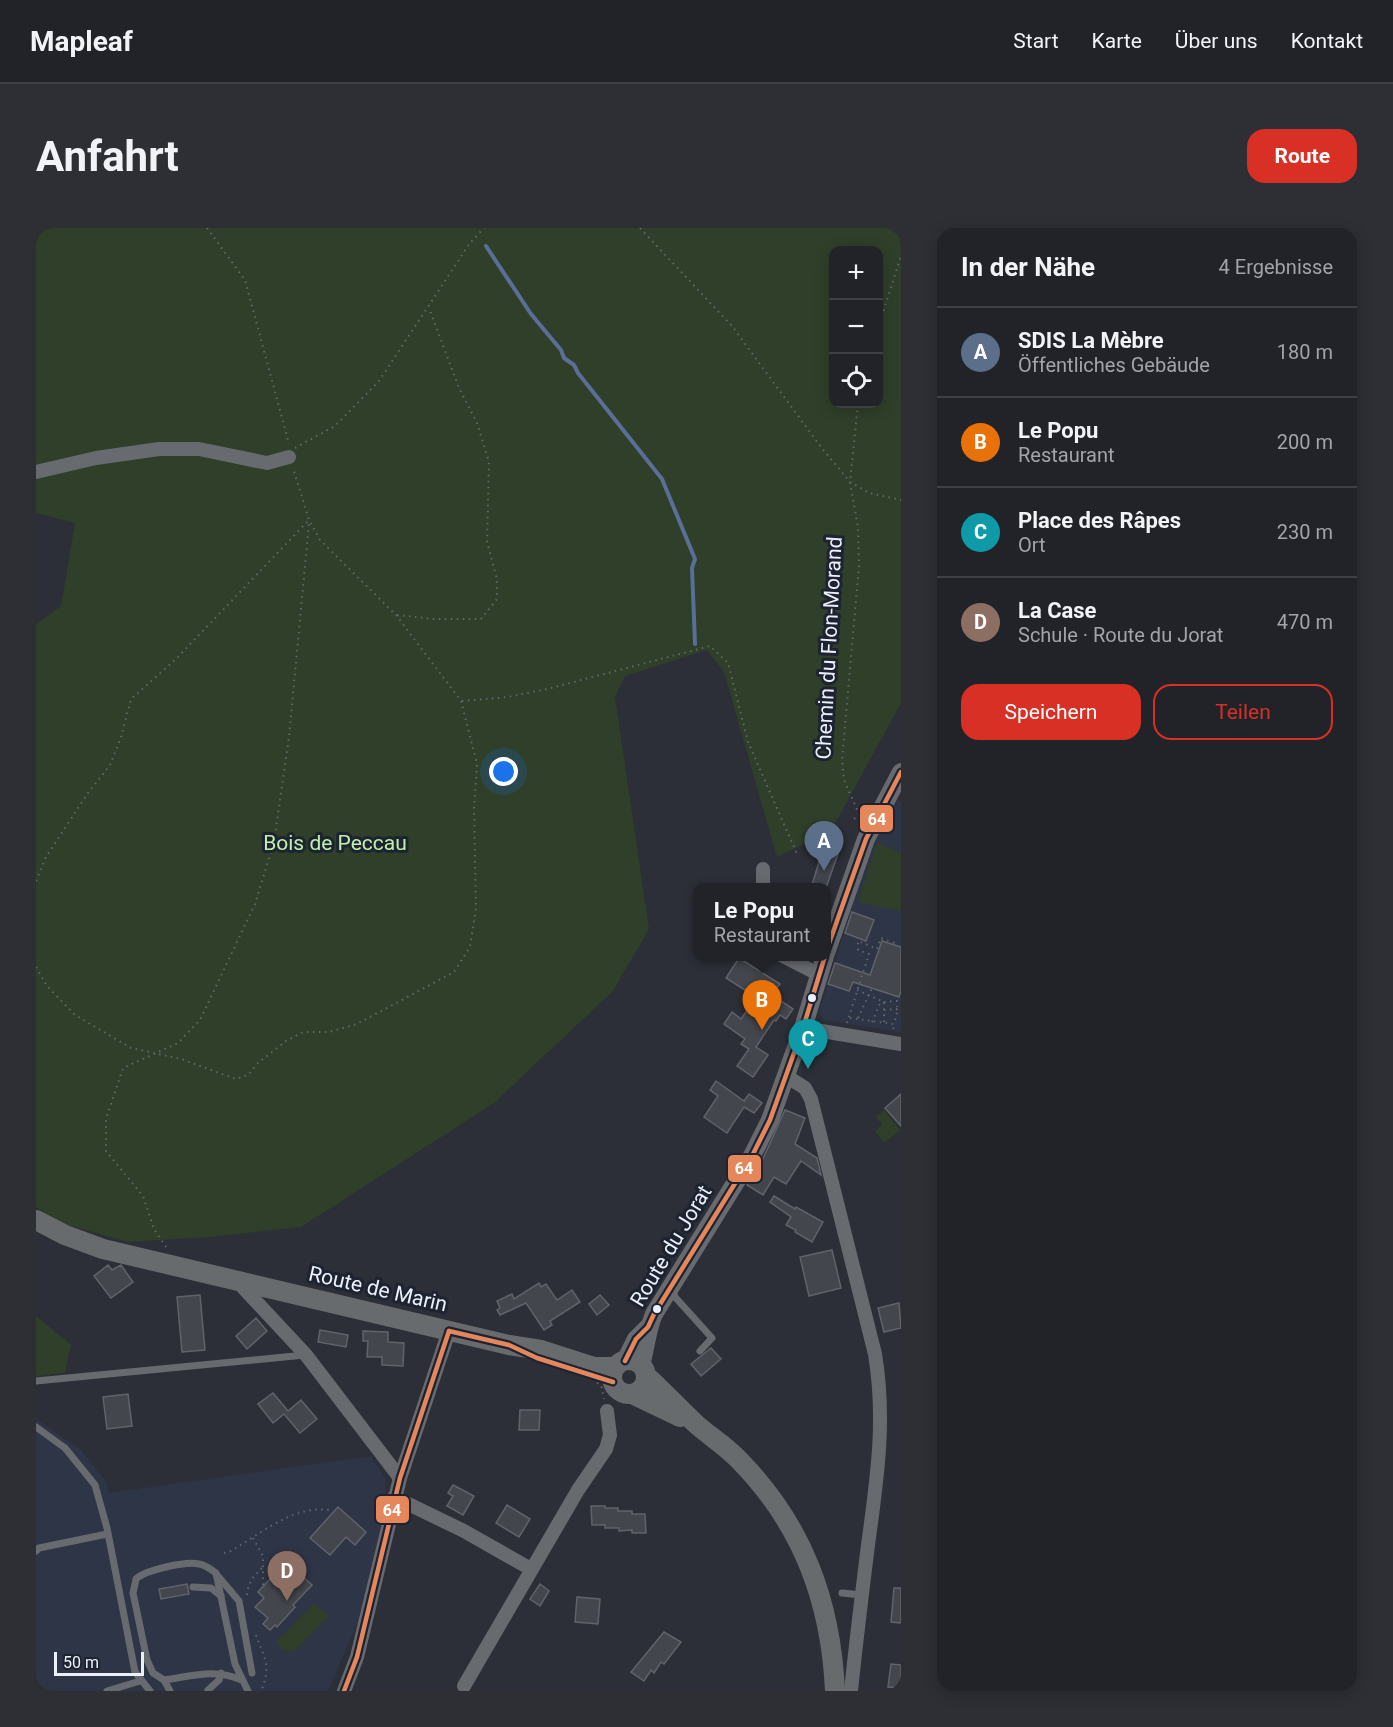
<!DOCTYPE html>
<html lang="de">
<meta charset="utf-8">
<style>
body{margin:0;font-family:Roboto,sans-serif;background:#2d2f35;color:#f1f3f6}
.controls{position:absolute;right:18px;top:18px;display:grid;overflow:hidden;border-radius:12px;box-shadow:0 3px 15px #0003}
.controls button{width:54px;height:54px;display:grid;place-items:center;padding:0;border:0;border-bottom:2px solid #3e4046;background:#212329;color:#f1f3f6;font:30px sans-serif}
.scale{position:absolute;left:18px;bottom:15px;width:90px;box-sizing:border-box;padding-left:6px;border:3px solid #ecf0fa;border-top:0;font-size:16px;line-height:21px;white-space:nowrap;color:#ecf0fa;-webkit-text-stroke:4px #1d2331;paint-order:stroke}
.you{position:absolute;left:468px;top:544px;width:21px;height:21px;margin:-15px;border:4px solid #fff;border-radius:50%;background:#1a73e8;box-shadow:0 0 0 9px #1a73e833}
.badge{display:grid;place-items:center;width:39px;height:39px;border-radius:50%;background:#d93025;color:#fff;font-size:20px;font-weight:700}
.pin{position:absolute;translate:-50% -50px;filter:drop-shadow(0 2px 3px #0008)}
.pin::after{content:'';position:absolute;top:32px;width:21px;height:18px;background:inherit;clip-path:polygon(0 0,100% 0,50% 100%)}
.popup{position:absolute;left:657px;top:655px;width:138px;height:78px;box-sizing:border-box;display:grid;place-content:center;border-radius:12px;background:#212329;filter:drop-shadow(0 2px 4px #0005);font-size:20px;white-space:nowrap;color:#a2a4a8}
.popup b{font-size:22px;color:#f1f3f6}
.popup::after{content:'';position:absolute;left:50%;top:100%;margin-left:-12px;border:12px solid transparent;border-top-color:#212329}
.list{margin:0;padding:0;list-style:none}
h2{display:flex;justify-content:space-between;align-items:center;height:78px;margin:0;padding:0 24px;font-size:26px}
h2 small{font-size:20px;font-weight:400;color:#a2a4a8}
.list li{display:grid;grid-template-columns:39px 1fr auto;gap:18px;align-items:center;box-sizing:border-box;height:90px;padding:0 24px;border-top:2px solid #3e4046}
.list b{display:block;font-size:22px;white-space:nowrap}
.list p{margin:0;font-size:20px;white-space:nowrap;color:#a2a4a8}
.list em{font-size:20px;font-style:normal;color:#a2a4a8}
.actions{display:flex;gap:12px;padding:18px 24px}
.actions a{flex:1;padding:14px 0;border:2px solid #d93025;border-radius:18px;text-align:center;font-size:21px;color:#d93025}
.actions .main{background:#d93025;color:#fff}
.icon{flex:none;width:33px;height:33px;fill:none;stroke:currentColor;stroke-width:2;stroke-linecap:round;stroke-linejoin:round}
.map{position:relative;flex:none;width:865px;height:1463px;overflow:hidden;border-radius:18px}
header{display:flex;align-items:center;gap:36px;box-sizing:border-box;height:84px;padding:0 30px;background:#212329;border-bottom:2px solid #3e4046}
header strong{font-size:28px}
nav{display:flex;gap:33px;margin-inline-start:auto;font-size:21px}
.intro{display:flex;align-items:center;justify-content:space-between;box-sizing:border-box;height:144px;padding:0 36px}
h1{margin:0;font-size:42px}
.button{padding:15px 27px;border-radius:18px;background:#d93025;color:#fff;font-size:21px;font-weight:700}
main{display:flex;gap:36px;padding:0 36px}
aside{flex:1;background:#212329;border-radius:18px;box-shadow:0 3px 15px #0003}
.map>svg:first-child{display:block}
</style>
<header>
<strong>Mapleaf</strong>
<nav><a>Start</a><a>Karte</a><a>Über uns</a><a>Kontakt</a></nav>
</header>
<div class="intro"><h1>Anfahrt</h1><a class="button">Route</a></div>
<main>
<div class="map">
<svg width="865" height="1463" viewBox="0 0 865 1463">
<rect width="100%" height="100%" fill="#2c2f37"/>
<g fill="#2e3547">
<path d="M861,572L865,574V804L788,792L783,784L832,629Z"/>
<path d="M0,1191L45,1222L69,1252L73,1265L335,1228L349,1251L351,1278L326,1385L292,1463H0Z"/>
</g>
<g fill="#2f3f29" fill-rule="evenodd">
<path d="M0,0H865V475L795,603L741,629L688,444L671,422L589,448L579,469L613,701L577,763L458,875L265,999L173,1009L92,1014L25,995L0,979V396L25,378L39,295L0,285ZM798,22H842V176H798Z"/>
<path d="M841,615L865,625V683L822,674Z"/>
<path d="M848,882L864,902L848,915L839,903L846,897L840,889Z"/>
<path d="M0,1088L35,1117L29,1145L0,1148Z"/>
<path d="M278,1376L293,1388L258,1423L247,1422L240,1414Z"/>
</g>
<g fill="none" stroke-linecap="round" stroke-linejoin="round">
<path stroke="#5b6e97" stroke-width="4" d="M450,18L495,86L525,122L528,130L538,137L542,145L626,251L659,331L656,340L659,416"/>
</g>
<g fill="#43464c" stroke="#60636a" stroke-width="1.5">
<path d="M794,614L805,617L790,660H775L786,624L790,626Z"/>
<path d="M816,684L838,692L830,713L809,705Z"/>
<path d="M846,713L865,719V763L863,769L817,754L813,763L792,756L799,735L834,747Z"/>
<path d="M703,730L744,756L735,766L757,781L750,791L744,787L740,793L738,792L720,819L732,827L717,849L701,838L713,821L705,816L709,811L688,796L696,784L705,791L720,769L690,750Z"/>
<path d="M680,853L708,873L713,866L726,875L718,885L708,879L691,905L668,889L682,868L674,862Z"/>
<path d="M865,866V898L849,880Z"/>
<path d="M749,882L769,890L759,916L781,930L785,947L765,933L750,956L738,949L727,967L711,957L726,933Z"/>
<path d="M738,968L759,981L760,979L787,994L776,1014L759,1004L760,1002L750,997L755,989L734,974Z"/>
<path d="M796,1022L805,1060L773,1068L764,1029Z"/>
<path d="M72,1037L76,1042L85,1037L97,1054L75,1070L58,1048Z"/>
<path d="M503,1055L505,1059L510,1056L521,1072L536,1062L544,1074L514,1093L516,1097L508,1102L490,1075L464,1087L461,1082L464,1080L461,1073L476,1066L478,1071Z"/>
<path d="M164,1067L169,1122L146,1124L141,1069Z"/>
<path d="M564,1067L573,1077L561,1087L553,1076Z"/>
<path d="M863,1075L865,1100L848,1104L842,1080Z"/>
<path d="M220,1090L231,1103L211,1121L200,1108Z"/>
<path d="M284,1102L312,1107L310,1119L282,1114Z"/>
<path d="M327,1103L352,1104V1114L368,1115L367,1138L346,1137V1129H331L332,1113H327Z"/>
<path d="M675,1120L685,1131L665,1148L655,1136Z"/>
<path d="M237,1165L252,1183L265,1172L281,1191L264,1205L248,1186L237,1195L222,1176Z"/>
<path d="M92,1166L96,1198L71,1201L67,1169Z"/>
<path d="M484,1182H504L503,1202H483Z"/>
<path d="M417,1257L438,1268L427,1287L411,1278L417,1268L412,1265Z"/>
<path d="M471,1277L494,1291L483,1309L460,1295Z"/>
<path d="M555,1278H569V1280H582V1283H596V1286H609L610,1305H596V1302L583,1303V1300H569V1297H556Z"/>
<path d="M302,1279L330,1304L319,1317L310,1309L294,1327L274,1310Z"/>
<path d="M245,1339L260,1352L265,1347L276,1357L257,1377L259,1379L241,1399L239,1397L234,1402L227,1396L232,1390L219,1379L228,1370L222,1364Z"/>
<path d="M151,1356L153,1366L125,1371L123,1361Z"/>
<path d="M504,1356L513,1363L504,1378L494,1371Z"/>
<path d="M858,1360H865V1395L855,1394Z"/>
<path d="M541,1369L564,1371L562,1396L539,1394Z"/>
<path d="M628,1404L645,1414L628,1436L625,1434L618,1445L615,1442L608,1453L595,1444Z"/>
<path d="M855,1436L865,1437V1460L852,1459Z"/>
</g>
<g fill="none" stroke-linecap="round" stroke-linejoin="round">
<g stroke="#63666c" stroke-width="2" stroke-dasharray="1.5 4.5" stroke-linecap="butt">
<path d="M171,0L209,52L253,216"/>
<path d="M604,0L696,98L785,219L814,254L833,265L865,272"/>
<path d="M842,100L865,28"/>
<path d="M259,220L299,198L343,153L434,15L448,0"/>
<path d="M361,387L398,391H445L461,371V351L451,314L453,234L441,195L423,160L393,80"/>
<path d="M426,473L472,469L511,461L674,418L692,435L712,514L761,626"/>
<path d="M818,591L823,586L808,552L806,532L823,338L822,299L814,254L822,176"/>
<path d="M0,653L10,629L52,565L74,537L85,509L95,471L139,432L273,292"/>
<path d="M0,739L11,758L39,787L95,820L145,831L200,851L212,847L222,835L250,813L267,804H293L321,796L418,744L434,719L440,680L438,580L441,536L425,473L360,387L284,312L273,292L257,240"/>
<path d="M821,762L848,774V795"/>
<path d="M848,774L861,773V779"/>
<path d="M848,782L862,781L858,796"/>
<path d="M814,790L858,796L857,802"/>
<path d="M822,790L836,760"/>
<path d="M836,794L845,773"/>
<path d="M811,795L833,726L822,722V713L841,721L845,710L858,715V717"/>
<path d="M130,1019L118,1001L107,968L70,923V891L87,840L142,815L164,792L219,676L238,614L253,509L273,295"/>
<path d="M561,1155L565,1157L568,1171"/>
<path d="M217,1310L227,1328V1358"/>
<path d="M188,1325L195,1323C226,1305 257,1277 294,1282"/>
<path d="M211,1367C212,1355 218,1347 227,1339"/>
<path d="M220,1407C228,1430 236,1438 225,1463"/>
</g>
<g stroke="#676a6f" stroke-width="7">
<path d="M637,1062L639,1069L676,1110L664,1123"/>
<path d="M0,1153L269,1127"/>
<path d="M0,1199L29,1220L59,1257L71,1300L99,1444L114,1463"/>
<path d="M0,1323L3,1320L71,1306"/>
<path d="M181,1347L203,1373L216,1445"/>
<path d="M157,1359L175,1360L185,1368"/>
<path d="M806,1365L826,1367"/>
<path d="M128,1452L134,1463"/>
<path d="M206,1452C178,1440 157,1448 128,1452L117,1445L111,1432L97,1365L100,1351C109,1342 150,1333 163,1336C170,1337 174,1341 180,1345L199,1436L212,1463"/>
<path d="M172,1462L183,1452L185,1445"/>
<path d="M71,1463L104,1453"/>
</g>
<g stroke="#676a6f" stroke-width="14">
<path d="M0,244L60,230L123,221H163L231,235L253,229"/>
<path d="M727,660V641"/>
<path d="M747,728L784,747"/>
<path d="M767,800L865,816"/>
<path d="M750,848L769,860L775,871L839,1126C850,1192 841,1251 832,1317C826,1366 820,1414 815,1463"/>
<path d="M201,1053L270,1127L364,1250"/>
<path d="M358,1269L428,1303L495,1341"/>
<path d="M428,1458L542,1262L570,1221L574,1207L571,1183"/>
<path d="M308,1463L321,1429L364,1250L413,1103"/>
</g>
<g stroke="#676a6f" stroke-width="18">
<path d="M790,725L830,611L865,544"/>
<path d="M589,1133L600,1111L612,1099"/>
<path d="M605,1137C610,1120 611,1102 618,1086L716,928L734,892L767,800L789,728"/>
</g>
<g stroke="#676b6d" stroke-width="20">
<path d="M0,992L29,1007L67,1021L473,1117L505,1122L558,1139H579"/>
<circle cx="593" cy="1149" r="17"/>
<path d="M610,1149L615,1152C631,1167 646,1183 661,1197C675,1209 691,1219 703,1232C767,1297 795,1374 799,1463"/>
<path d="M596,1166L644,1189"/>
</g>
<defs>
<g id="bus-1">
<path d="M790,724L830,611L865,544"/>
<path d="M413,1103L473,1117L501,1130L577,1154"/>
<path d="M589,1133L600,1111L612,1099L618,1086L716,928L734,892L767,800L789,728"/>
<path d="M308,1463L321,1429L364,1250L413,1103"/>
</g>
</defs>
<use href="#bus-1" stroke="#1d2331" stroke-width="9"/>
<use href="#bus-1" stroke="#e5865b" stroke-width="4.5"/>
</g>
<g fill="#ecf0fa" stroke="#1d2331" stroke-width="2">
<circle cx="776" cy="770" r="5"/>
<circle cx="621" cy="1081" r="5"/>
</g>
<g text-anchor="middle" stroke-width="6" stroke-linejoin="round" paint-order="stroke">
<g font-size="21" fill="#ecf0fa" stroke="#1d2331">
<text transform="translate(793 420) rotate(-87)" y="7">Chemin du Flon-Morand</text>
<text transform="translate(635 1018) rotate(-59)" y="7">Route du Jorat</text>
<text transform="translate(342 1061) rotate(13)" y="7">Route de Marin</text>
</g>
<g font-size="21" fill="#c1f0aa" stroke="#1d2331">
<text x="299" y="622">Bois de Peccau</text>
</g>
</g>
<g stroke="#1d2331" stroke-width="2">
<rect x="823" y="576" width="35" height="29" rx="6" fill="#e5865b"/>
<rect x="691" y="926" width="35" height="29" rx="6" fill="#e5865b"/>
<rect x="339" y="1267" width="35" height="29" rx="6" fill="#e5865b"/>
</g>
<g font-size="16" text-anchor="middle" font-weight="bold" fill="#fff">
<text x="841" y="597">64</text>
<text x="708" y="946">64</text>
<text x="356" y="1288">64</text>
</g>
</svg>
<div class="controls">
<button>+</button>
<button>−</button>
<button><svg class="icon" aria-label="locate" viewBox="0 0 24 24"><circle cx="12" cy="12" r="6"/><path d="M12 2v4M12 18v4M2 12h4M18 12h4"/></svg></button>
</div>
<div class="scale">50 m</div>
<div class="you"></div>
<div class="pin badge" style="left:788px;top:643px;background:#5c6f8a">A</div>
<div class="pin badge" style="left:726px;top:802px;background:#e8710a">B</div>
<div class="popup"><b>Le Popu</b>Restaurant</div>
<div class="pin badge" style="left:772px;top:841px;background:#0f9aa8">C</div>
<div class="pin badge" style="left:251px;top:1373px;background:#8d6e63">D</div>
</div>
<aside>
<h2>In der Nähe<small>4 Ergebnisse</small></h2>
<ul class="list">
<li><span class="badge" style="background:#5c6f8a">A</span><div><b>SDIS La Mèbre</b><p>Öffentliches Gebäude</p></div><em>180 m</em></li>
<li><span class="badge" style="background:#e8710a">B</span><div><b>Le Popu</b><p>Restaurant</p></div><em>200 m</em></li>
<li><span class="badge" style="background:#0f9aa8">C</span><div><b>Place des Râpes</b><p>Ort</p></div><em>230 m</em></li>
<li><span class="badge" style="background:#8d6e63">D</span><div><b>La Case</b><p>Schule · Route du Jorat</p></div><em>470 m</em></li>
</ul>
<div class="actions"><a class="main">Speichern</a><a>Teilen</a></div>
</aside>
</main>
